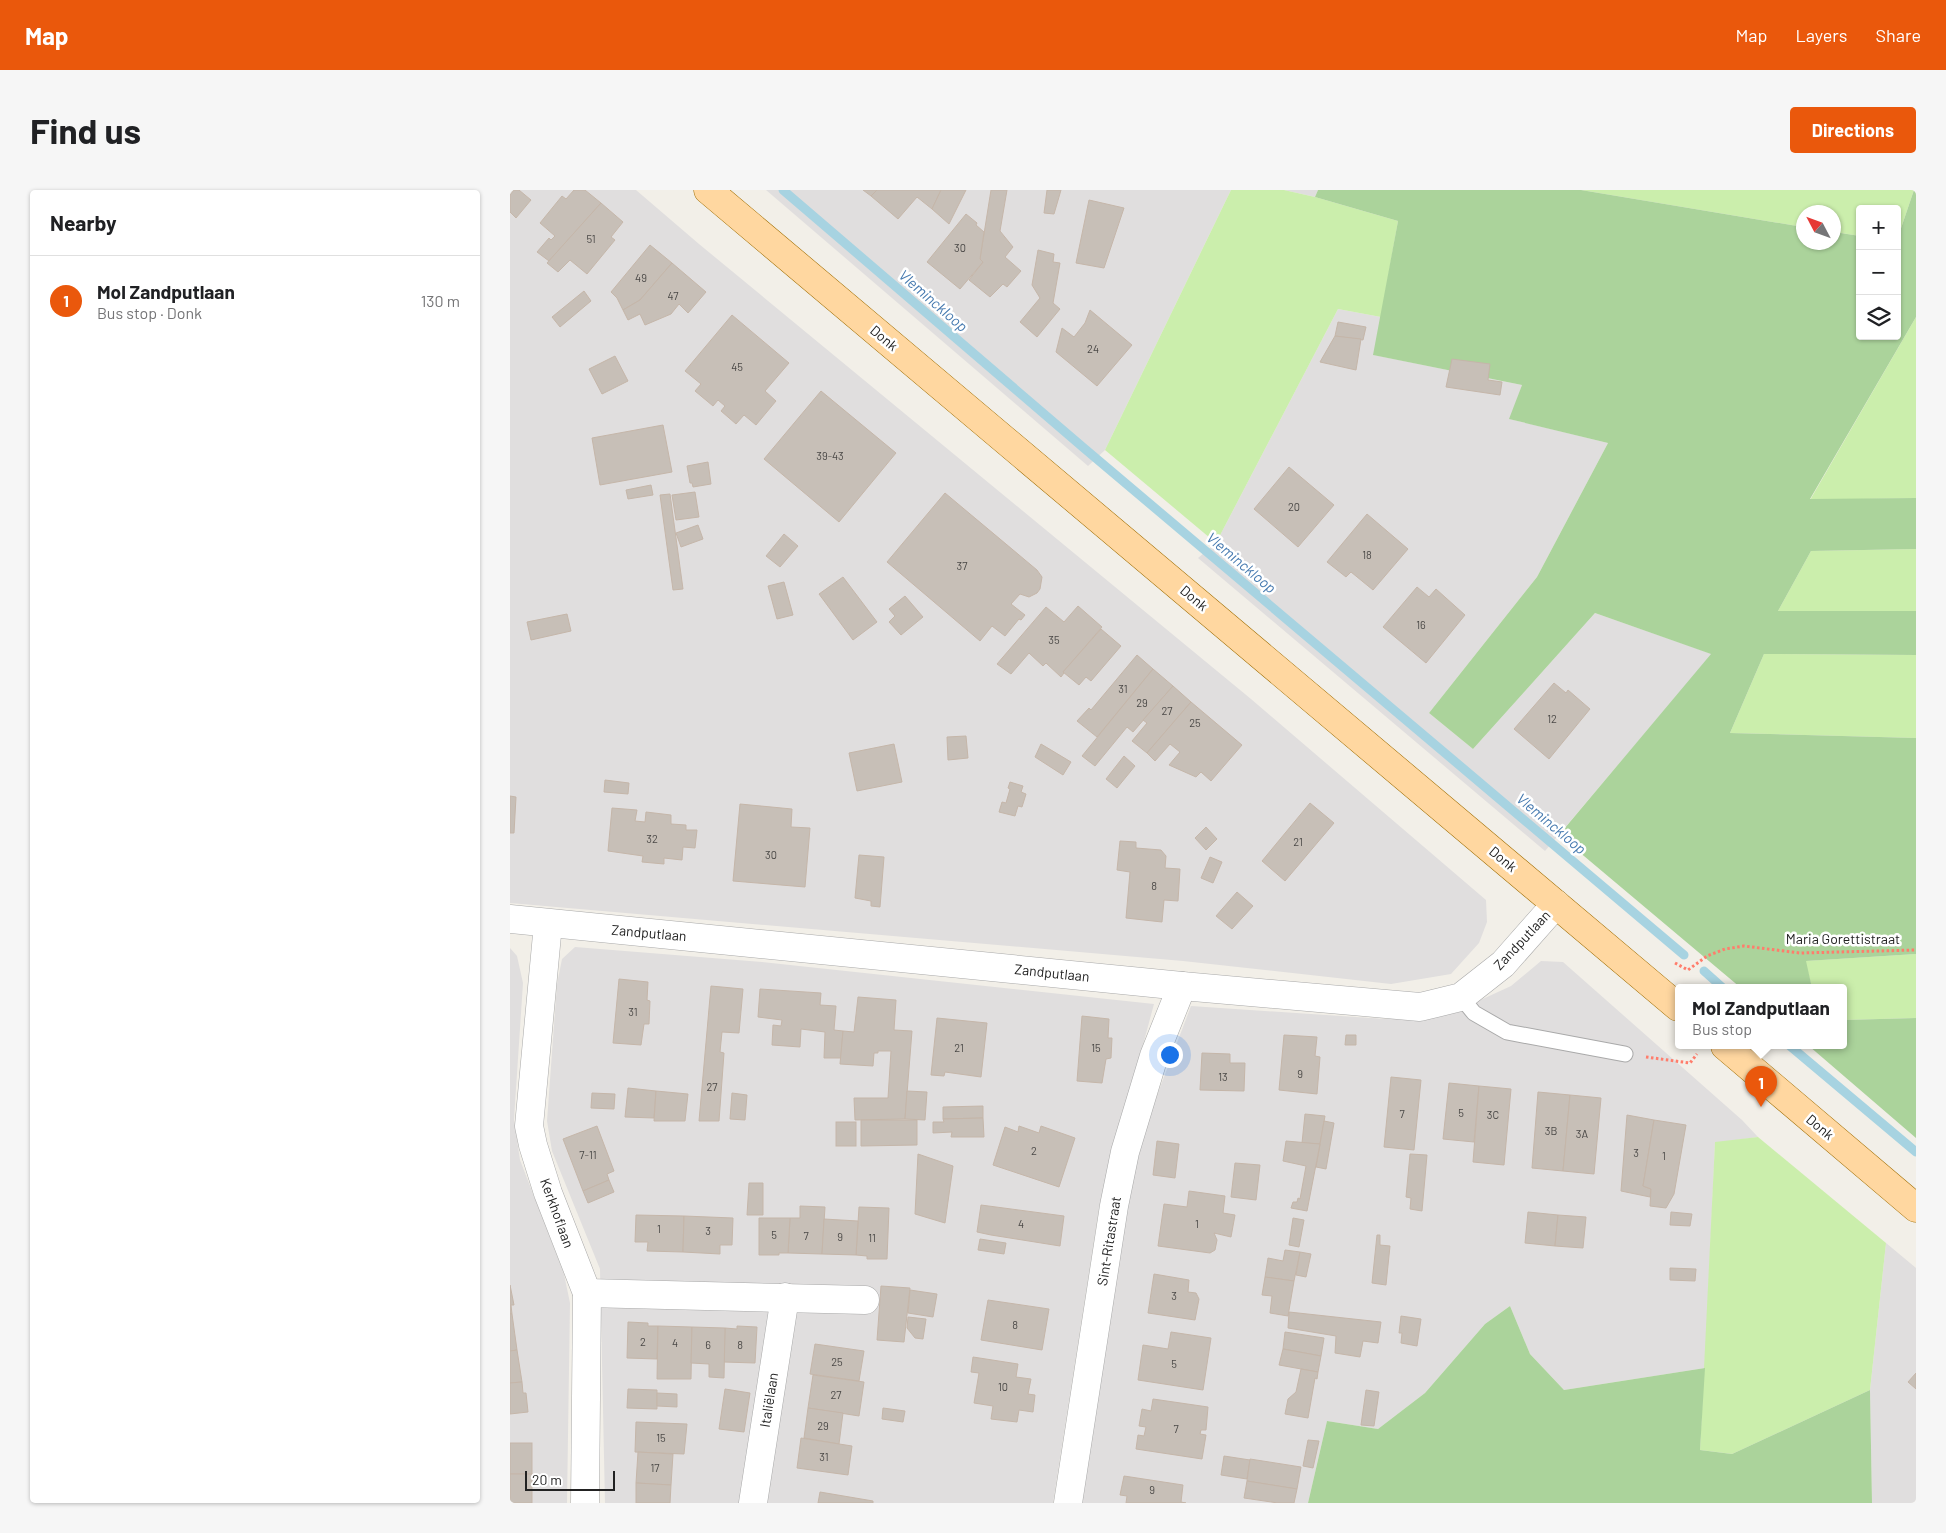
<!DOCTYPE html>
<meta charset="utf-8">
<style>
body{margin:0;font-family:Barlow,sans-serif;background:#f6f6f6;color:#202124}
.controls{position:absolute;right:15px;top:15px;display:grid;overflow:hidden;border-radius:5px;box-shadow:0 1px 4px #0004}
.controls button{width:45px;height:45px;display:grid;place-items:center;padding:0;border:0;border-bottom:1px solid #e0e0e0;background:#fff;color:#202124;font:25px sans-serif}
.compass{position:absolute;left:1286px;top:15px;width:45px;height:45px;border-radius:50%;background:#fff;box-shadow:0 1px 4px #0004;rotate:311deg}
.scale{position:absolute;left:15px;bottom:12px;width:90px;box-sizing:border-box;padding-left:5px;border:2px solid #222;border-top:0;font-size:14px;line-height:18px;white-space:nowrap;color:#222;-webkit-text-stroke:4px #fff;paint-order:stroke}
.you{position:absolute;left:659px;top:864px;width:18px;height:18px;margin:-12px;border:4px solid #fff;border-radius:50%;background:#1a73e8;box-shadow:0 0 0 8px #1a73e833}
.badge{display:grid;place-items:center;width:32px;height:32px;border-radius:50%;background:#ea580c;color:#fff;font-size:16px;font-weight:700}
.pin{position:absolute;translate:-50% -41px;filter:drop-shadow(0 1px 2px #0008)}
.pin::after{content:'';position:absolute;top:26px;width:18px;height:15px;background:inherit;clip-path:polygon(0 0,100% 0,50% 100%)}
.popup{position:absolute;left:1165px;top:794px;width:172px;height:65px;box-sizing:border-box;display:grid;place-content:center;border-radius:5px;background:#fff;filter:drop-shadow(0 1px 4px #0005);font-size:16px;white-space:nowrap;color:#757577}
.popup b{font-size:19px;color:#202124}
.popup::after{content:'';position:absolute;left:50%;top:100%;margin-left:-10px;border:10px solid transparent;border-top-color:#fff}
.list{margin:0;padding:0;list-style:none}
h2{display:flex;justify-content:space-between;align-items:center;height:65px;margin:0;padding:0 20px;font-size:21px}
h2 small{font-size:16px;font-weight:400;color:#757577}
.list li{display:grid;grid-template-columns:32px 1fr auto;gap:15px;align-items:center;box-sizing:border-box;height:90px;padding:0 20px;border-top:1px solid #e0e0e0}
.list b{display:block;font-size:19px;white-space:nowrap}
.list p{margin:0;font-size:16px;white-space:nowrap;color:#757577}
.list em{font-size:16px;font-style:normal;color:#757577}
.icon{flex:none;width:28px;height:28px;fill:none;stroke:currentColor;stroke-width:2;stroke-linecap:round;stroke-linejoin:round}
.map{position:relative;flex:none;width:1406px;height:1313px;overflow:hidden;border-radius:5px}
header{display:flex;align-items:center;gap:30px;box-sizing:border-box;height:70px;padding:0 25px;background:#ea580c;color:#fff}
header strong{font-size:24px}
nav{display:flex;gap:28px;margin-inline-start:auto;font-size:18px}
.intro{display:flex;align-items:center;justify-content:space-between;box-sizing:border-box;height:120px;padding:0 30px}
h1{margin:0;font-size:35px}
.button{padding:12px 22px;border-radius:5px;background:#ea580c;color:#fff;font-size:18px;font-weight:700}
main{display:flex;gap:30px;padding:0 30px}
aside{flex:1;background:#fff;border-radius:5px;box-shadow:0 1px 4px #0004}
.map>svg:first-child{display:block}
</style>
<header>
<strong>Map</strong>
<nav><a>Map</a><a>Layers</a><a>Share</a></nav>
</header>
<div class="intro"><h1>Find us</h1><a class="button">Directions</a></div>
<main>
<aside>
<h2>Nearby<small></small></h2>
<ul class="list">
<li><span class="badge">1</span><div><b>Mol Zandputlaan</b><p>Bus stop · Donk</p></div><em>130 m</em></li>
</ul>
</aside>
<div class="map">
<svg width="1406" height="1313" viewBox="0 0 1406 1313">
<rect width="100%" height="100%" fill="#f2efe8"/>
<g fill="#e0dede">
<path d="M0,0H126L189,54L741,509L976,710L977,732L969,753L941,784L881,794L673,771L0,713Z"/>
<path d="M256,0H721L595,260L578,276Z"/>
<path d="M774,0H808L805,7Z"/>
<path d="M828,119L871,127L864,165L1012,195L1000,229L1098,253L1027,387L919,523L963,559L1085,423L1202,464L1035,661L688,368L706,353Z"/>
<path d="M65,757L252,772L644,814L589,1018L543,1313H95L90,1079L42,961L37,931L47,794L52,769Z"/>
<path d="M0,758L7,766L13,793L4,929L10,970L54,1084L60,1113L57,1313H0Z"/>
<path d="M1031,771L1053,772L1232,930L1248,947L1205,953L1195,1178L1054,1200L1020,1164L1000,1116L975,1134L915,1203L868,1239L817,1231L798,1313H572L616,1022L630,950L681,816L876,829L940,824L1001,796Z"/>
<path d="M1376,1053L1406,1078V1313H1362L1360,1200Z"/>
</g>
<g fill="#cbeeac">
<path d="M721,0H774L805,7L888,31L871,127L828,119L706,353L595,260Z"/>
<path d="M1071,0H1404L1387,50V19H1350V46L1324,42V22H1294L1293,37Z"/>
<path d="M1406,127V308L1300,310Z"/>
<path d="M1406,359V421H1268L1301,361Z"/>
<path d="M1254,464L1406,465V548L1220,543Z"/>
<path d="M1406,764V828L1334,830V798H1302L1295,771Z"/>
<path d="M1248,947L1376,1053L1360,1200L1222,1264L1190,1260L1205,952Z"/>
</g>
<g fill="#abd39b">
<path d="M808,0H1071L1293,37L1294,52H1324V42L1350,46V146H1387V50L1404,0H1406V127L1300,309L1406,308V359L1301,361L1268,421H1406V465L1254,464L1220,543L1406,548V764L1296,771L1302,798H1231L1049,645L1201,464L1085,423L963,559L919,523L1027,387L1098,253L999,229L1012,195L863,165L888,31L805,7Z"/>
<path d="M1406,828V948L1299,856H1334V830Z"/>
<path d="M1000,1116L1020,1164L1054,1200L1195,1178L1190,1260L1222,1264L1360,1200L1362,1313H798L817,1231L868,1239L915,1203L975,1134Z"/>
</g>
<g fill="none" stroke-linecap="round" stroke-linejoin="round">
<g stroke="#a7d3e1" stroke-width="9">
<path d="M273,0L575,259L1174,765"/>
<path d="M1194,781L1213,798"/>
<path d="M1280,856L1406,962"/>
</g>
</g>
<g fill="#c7bfb7" stroke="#c5b6a9">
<path d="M4,0H9L21,10L6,28L0,22V5Z"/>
<path d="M64,0H75L91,13L39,71L27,62L39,48L41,50L45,46L30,33L52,6L56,9Z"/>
<path d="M353,0H367L361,6Z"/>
<path d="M367,0H431L422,19L407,7L388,29L361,6Z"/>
<path d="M431,0H456L439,34L422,19Z"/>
<path d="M481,0H497L490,41L503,57L495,67L511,81L497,97L493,94L480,107L459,90L473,72L470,69Z"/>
<path d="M537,0H551L544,24L534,23Z"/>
<path d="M579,10L614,18L594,78L566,73Z"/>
<path d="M91,13L113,32L101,47L105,50L77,84L60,70L48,82L37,73Z"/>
<path d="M456,24L467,33L466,35L474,42L470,69L473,72L450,99L417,72Z"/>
<path d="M140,55L162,73L130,110L113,120L107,108L101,102Z"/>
<path d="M528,60L544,64L543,72L550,73L543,113L550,119L527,147L510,132L530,108L522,95Z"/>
<path d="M162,73L196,102L178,123L169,114L161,124L135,135L130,124L118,130L113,120L130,110Z"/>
<path d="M74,101L81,111L50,137L42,127Z"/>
<path d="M580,120L622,155L587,196L546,162L552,138L564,147L575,133Z"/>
<path d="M222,125L279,173L255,201L266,211L246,235L234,225L226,234L211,221L215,216L208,210L203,216L185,201L191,194L175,181Z"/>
<path d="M828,132L856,137L853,150L825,146Z"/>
<path d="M825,146L851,149L846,180L810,172Z"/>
<path d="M105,166L118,191L92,204L79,179Z"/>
<path d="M942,169L980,174L978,190L992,192L990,205L936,197Z"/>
<path d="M311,201L386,263L329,332L254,269Z"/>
<path d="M153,235L162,282L90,295L82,248Z"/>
<path d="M198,272L201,294L183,297L182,293H180L177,276Z"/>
<path d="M779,277L824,315L788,357L744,319Z"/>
<path d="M141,295L143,305L118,309L116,300Z"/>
<path d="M185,302L189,327L166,330L162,305Z"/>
<path d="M435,303L527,380L532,387L530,399L527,403L519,407L510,404L501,414L515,425L511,430L509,429L495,446L482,436L470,451L377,372Z"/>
<path d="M160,304L173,399L163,400L150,305Z"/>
<path d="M857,324L898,359L863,400L841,382L836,387L817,372Z"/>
<path d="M188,335L193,349L171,357L166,343Z"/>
<path d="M274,344L288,356L270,377L256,366Z"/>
<path d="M333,387L367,432L343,450L309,404Z"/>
<path d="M274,392L283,425L267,429L258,396Z"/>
<path d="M907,397L919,407L926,399L955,425L916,473L873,437Z"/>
<path d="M395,406L413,427L391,445L379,432L385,426L379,419Z"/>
<path d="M568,416L592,437L553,482L554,483L551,487L536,473L533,476L519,463L501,484L487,474L536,417L554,432Z"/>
<path d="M57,424L61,441L21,450L17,432Z"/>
<path d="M591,439L611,456L581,491L576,487L569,495L553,482Z"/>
<path d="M627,465L643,479L587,547L567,531L579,518L581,520Z"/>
<path d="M643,479L663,496L623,542L617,537L585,576L572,566Z"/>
<path d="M1044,493L1056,503L1058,500L1080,519L1039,569L1004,539Z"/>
<path d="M663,496L681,512L637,563L622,551L637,533L633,530Z"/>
<path d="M681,512L732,555L701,591L691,582L686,587L659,575L670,562L660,554L645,571L637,563Z"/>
<path d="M456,546L458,568L438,570L437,547Z"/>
<path d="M384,554L392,592L347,601L339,563Z"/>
<path d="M531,554L561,572L553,585L525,567Z"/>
<path d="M614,566L625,576L607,598L596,589Z"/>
<path d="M95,590L119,593L118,604L94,602Z"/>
<path d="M500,592L513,596L511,602L516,604L512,617L508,616L505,626L489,622L492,612L496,613L500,599L498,598Z"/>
<path d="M0,606L6,607L4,643H0Z"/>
<path d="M800,613L824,633L775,691L752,671Z"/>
<path d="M230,614L282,619L281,637L300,638L295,697L223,691Z"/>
<path d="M102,618L127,620L125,631L135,632L136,622L161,625V634L176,635V640H187L185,658L173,657L172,670L154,668V674L132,672L133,666L98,661Z"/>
<path d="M696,637L707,649L696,660L685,648Z"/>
<path d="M610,651L626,652V658L651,660L656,666L655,678L670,679L668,711L654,710L652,732L616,728L620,682L607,680Z"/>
<path d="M349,665L374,667L370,717L361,716V711L345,708Z"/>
<path d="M700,667L712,672L703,693L691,688Z"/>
<path d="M727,702L743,716L722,739L706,726Z"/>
<path d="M109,789L138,792L137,810L140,811L139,834H134L131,855L103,853Z"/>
<path d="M201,796L233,799L229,843L212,842L210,862L214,863L209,931H189Z"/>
<path d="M250,799L311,803L310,815L326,816L324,840L333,841L331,868H314L315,842L291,839L290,857L262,855L263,835L271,836L272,830L248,827Z"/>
<path d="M348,807L386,810L384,840L402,841L395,929L345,930L344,908H378L381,861H368V863H364L363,876L330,874L333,841L344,842Z"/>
<path d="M572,826L599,829L598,848H602L601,868L596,869L592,893L567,891Z"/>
<path d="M427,828L477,833L471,887L435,882L434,886L421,885Z"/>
<path d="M774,845L807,847L805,866L810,867L807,904L769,900Z"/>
<path d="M836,845H846V855H835Z"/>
<path d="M692,863L720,864V873H735L734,901L690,900Z"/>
<path d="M881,887L911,890L904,960L874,957Z"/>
<path d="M939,893L969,896L964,952L933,949Z"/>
<path d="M969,896L1001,899L994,975L963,972Z"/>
<path d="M118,898L146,901L144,928L115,927Z"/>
<path d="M146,901L178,904L175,931H144Z"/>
<path d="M397,901L417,902L415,930L395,929Z"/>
<path d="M1028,902L1060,905L1053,981L1022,978Z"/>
<path d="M82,903L105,904L104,919L81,918Z"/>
<path d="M222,903L237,905L235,930L220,929Z"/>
<path d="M1060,905L1091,908L1084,984L1053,981Z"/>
<path d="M473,916V928L433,929V917Z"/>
<path d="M795,924L815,926L810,954L792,953Z"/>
<path d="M1117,925L1144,930L1133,996L1141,999L1140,1007L1111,1001Z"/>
<path d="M473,928L474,947H441L442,942L423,943V932H434L433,929Z"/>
<path d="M351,930H407V955L351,956Z"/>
<path d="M1144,930L1176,935L1164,1004L1156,1018L1140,1016L1141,999L1133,996Z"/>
<path d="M814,931L824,933L816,979L806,977Z"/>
<rect x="326" y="932" width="20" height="24"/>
<path d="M87,936L104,981L97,984L99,990L73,1001L53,949Z"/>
<path d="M509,936L529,943L531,936L565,948L549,997L483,975L495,937L508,942Z"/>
<path d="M647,951L669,954L665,988L643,985Z"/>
<path d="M776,951L810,954L797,1021L781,1018L783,1012H787L788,1008L790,1009L796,976L773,971Z"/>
<path d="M408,964L443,976L435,1033L405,1024Z"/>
<path d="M900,964L917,965L912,1021L900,1019L901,1008L896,1007Z"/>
<path d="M725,973L750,975L746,1010L721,1007Z"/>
<path d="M99,990L104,1002L78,1013L73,1001Z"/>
<path d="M239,993H253V1025H237Z"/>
<path d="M679,1001L715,1006L713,1023L725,1025L721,1047L704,1043L707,1050L705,1060L700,1063L648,1056L654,1014L677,1017Z"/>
<path d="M471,1015L554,1026L550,1056L481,1045L467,1042Z"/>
<path d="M290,1016L315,1017L312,1064L278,1063L280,1028H290Z"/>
<path d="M349,1017L379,1018L377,1069H357V1066L346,1065Z"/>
<path d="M1018,1022L1048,1025L1045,1056L1015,1053Z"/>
<path d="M1161,1022L1182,1024L1180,1036L1160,1035Z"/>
<path d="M126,1025L174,1026L173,1062L137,1061L138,1052H125Z"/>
<path d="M1048,1025L1076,1027L1073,1058L1045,1056Z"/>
<path d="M174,1026L223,1028L222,1055H210V1064L173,1062Z"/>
<path d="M249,1028H280L278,1063H269V1065H249Z"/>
<path d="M783,1028L794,1030L789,1057L779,1055Z"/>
<path d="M314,1029L348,1031L346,1065L312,1064Z"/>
<path d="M867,1045H870V1055L880,1056L876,1095L862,1093Z"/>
<path d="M470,1049L496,1053L494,1064L468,1060Z"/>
<path d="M775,1060L790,1062L784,1091L755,1087L758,1068L773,1071Z"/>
<path d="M790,1062L801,1064L796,1087L786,1085Z"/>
<path d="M1160,1078L1186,1079L1185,1091L1160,1090Z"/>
<path d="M644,1084L679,1090L678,1102L686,1103L689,1109L685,1130L638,1123Z"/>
<path d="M755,1087L784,1091L778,1126L760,1123L762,1106L752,1105Z"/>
<path d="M0,1095L4,1115H1L2,1124H0Z"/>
<path d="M371,1096L400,1098L394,1152L367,1150Z"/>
<path d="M400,1100L427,1104L423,1127L398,1123Z"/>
<path d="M478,1110L539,1119L532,1160L471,1150Z"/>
<path d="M779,1122L871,1132L868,1153L853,1151L850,1167L825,1163L826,1146L778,1138Z"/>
<path d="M0,1124H2L7,1160L0,1161Z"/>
<path d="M891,1126L911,1129L907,1156L891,1153L892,1143H889Z"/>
<path d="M398,1127L416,1129L413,1149L405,1148L397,1138Z"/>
<path d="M118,1132L138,1133V1136H148L147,1169L117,1168Z"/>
<path d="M148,1136L182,1137L181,1189H147Z"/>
<path d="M227,1136L247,1137L245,1173L214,1172L215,1138L227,1139Z"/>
<path d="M182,1137L215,1138L214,1188L199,1187V1174L181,1173Z"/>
<path d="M661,1142L701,1148L693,1200L628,1190L633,1155L658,1159Z"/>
<path d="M775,1142L814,1148L811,1166L773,1159Z"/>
<path d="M305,1154L354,1161L349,1191L300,1184Z"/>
<path d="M773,1159L811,1166L808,1182L769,1175Z"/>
<path d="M7,1160L12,1192L0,1193V1161Z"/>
<path d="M463,1167L508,1174L506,1187L521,1189L518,1204L525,1205L523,1222L509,1220L507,1232L481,1229L483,1216L464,1213L469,1183L461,1182Z"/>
<path d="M791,1179L808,1182L807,1189L805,1188L798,1228L775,1224L778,1209L786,1202Z"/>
<path d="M1406,1183V1199L1398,1192Z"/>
<path d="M303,1185L354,1192L349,1226L298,1218Z"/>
<path d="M12,1192L13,1203H16L18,1222L0,1224V1193Z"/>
<path d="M118,1199L147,1200V1219L117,1218Z"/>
<path d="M215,1199L240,1203L234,1242L209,1239Z"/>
<path d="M856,1200L869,1202L864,1236L851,1235Z"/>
<path d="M147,1203L167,1204V1217L147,1216Z"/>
<path d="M643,1209L698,1217L696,1240H691L690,1244L696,1245L692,1269L626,1259L628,1245L634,1246L636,1237L629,1236L632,1219L641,1221Z"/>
<path d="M298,1218L333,1223L329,1254L294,1248Z"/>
<path d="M373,1218L395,1221L393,1232L372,1229Z"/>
<path d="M126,1232L177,1234L174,1264L125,1262Z"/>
<path d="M291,1248L342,1256L338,1285L287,1278Z"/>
<path d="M798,1250L809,1251L803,1278L793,1276Z"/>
<rect x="0" y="1253" width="22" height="31"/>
<path d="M128,1262L163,1264L161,1295L126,1293Z"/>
<path d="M714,1266L740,1270L737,1289L711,1285Z"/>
<path d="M740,1269L791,1277L787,1299L737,1291Z"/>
<rect x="0" y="1284" width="22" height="29"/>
<path d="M614,1286L673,1295L671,1312L676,1313H616L617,1306L610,1305Z"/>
<path d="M737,1291L787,1299L784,1313H768L734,1308Z"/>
<path d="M126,1293L161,1295L160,1313H126Z"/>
<path d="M310,1302L363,1311V1313H308Z"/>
</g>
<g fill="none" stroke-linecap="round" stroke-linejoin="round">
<defs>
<path id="lane" d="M951,807L964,823L997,842L1115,864"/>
<g id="street">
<path d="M0,729L672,796L910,817L951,807L993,774L1046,714"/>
<path d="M38,734L19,936L23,955L38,1003L77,1103L75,1313"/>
<path d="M77,1103L355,1110"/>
<path d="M243,1313L275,1107"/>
<path d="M558,1313L604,1016L615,962L644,866L672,796"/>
</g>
<g id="primary">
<path d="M198,0L1168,817"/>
<path d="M1215,856L1406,1018"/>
</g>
</defs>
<use href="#lane" stroke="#a9a9a9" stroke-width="17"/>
<use href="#street" stroke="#a9a9a9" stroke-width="29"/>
<use href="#primary" stroke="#9f6d00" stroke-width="29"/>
<g stroke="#ff7d6c" stroke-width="3" stroke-dasharray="2.5 2.5" stroke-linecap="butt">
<path d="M1165,773L1178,780L1197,766L1215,759L1234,756L1290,763L1406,760"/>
<path d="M1136,867L1180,873L1187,864"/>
</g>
<use href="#lane" stroke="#fff" stroke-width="15"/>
<use href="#street" stroke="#fff" stroke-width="28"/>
<use href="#primary" stroke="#ffd7a0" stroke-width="28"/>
</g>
<g text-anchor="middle" stroke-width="5" stroke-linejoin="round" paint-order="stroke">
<g font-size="11" fill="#4b4947">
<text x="81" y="53">51</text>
<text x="450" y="62">30</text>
<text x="131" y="92">49</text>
<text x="163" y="110">47</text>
<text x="583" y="163">24</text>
<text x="227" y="181">45</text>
<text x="320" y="270">39-43</text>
<text x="784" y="321">20</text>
<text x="857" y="369">18</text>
<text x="452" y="380">37</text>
<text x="911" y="439">16</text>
<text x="544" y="454">35</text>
<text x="613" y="503">31</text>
<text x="632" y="517">29</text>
<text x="657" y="525">27</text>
<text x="1042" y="533">12</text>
<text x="685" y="537">25</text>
<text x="142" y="653">32</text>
<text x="788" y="656">21</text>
<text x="261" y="669">30</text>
<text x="644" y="700">8</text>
<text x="123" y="826">31</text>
<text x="449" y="862">21</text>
<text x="586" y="862">15</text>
<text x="790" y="888">9</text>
<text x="713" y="891">13</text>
<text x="202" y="901">27</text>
<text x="951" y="927">5</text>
<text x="892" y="928">7</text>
<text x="983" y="929">3C</text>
<text x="1041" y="945">3B</text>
<text x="1072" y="948">3A</text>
<text x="524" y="965">2</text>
<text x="1126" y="967">3</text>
<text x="78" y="969">7-11</text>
<text x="1154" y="970">1</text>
<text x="511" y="1038">4</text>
<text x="687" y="1038">1</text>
<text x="149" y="1043">1</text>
<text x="198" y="1045">3</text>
<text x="264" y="1049">5</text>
<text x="296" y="1050">7</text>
<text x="330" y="1051">9</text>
<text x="362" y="1052">11</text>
<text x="664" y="1110">3</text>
<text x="505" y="1139">8</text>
<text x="133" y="1156">2</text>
<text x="165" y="1157">4</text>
<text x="198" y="1159">6</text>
<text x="230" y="1159">8</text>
<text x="327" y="1176">25</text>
<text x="664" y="1178">5</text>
<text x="493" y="1201">10</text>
<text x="326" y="1209">27</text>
<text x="313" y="1240">29</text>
<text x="666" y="1243">7</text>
<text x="151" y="1252">15</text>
<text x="314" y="1271">31</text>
<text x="145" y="1282">17</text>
<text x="642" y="1304">9</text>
</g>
<g font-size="14" fill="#222" stroke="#fff">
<text transform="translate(374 148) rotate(40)" y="5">Donk</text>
<text transform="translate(684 408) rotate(40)" y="5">Donk</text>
<text transform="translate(993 669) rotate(40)" y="5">Donk</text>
<text transform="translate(139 743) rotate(5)" y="5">Zandputlaan</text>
<text x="1333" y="754">Maria Gorettistraat</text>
<text transform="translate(1012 750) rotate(-47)" y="5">Zandputlaan</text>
<text transform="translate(542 783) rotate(6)" y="5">Zandputlaan</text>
<text transform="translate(1310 937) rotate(40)" y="5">Donk</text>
<text transform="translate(47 1023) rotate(70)" y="5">Kerkhoflaan</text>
<text transform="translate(599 1051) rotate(-81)" y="5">Sint-Ritastraat</text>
<text transform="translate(259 1210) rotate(-81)" y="5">Italiëlaan</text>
</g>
<g font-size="15" font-style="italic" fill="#4579af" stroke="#fff">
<text transform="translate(423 111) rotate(41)" y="5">Vleminckloop</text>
<text transform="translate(731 373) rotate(40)" y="5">Vleminckloop</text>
<text transform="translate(1041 634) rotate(40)" y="5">Vleminckloop</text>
</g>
</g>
</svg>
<div class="controls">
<button>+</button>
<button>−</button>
<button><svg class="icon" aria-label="layers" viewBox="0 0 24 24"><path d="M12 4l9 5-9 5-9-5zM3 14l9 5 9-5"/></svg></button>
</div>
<svg class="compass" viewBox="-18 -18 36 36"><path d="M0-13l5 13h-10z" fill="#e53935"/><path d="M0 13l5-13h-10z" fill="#757577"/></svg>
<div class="scale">20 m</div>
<div class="you"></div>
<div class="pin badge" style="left:1251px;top:917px">1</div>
<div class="popup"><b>Mol Zandputlaan</b>Bus stop</div>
</div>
</main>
